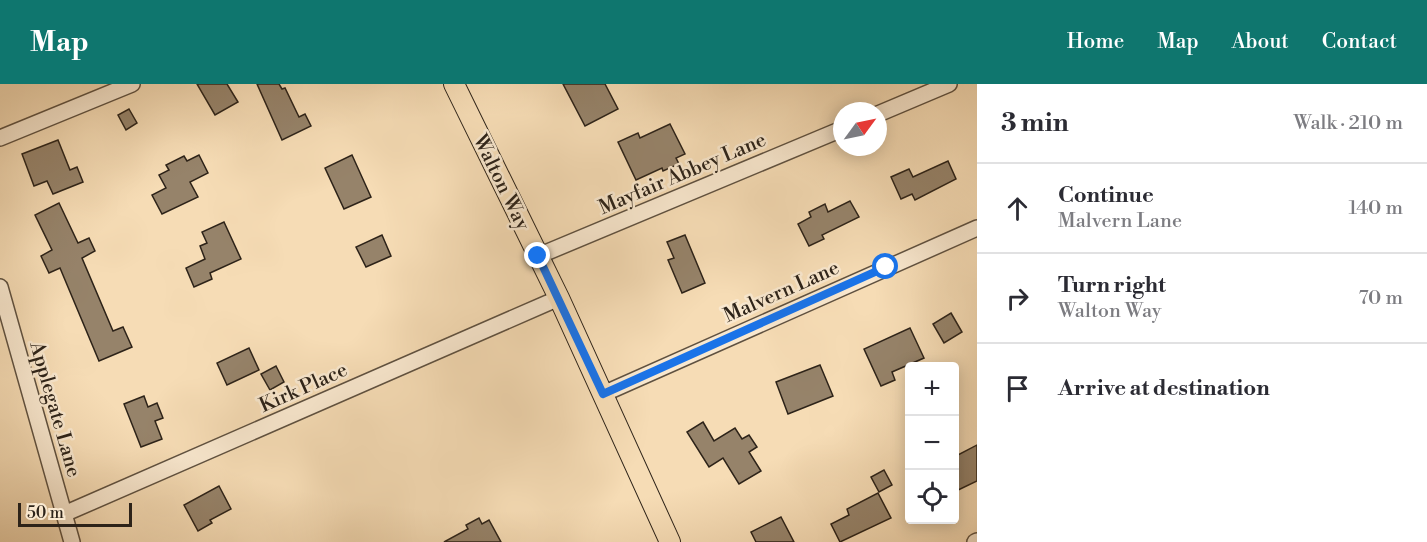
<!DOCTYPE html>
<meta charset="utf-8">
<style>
body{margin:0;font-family:"Libre Bodoni",serif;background:#f2f2f3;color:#2b2b33}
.controls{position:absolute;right:18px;bottom:18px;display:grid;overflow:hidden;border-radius:6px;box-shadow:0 3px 15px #0003}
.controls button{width:54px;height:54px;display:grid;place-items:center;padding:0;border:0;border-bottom:2px solid #e1e1e2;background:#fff;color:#2b2b33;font:30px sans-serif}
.compass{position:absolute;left:833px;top:18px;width:54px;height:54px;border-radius:50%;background:#fff;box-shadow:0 3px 15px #0003;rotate:57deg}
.scale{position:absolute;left:18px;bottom:15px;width:114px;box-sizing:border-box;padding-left:6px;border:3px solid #2d2319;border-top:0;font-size:16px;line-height:21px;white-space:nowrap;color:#2d2319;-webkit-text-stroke:4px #f9e8cf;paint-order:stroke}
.stop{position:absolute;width:18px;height:18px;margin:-14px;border:4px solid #1a73e8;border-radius:50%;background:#fff}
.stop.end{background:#1a73e8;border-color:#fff;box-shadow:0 2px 6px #0008}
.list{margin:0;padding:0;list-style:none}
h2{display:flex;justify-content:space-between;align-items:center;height:78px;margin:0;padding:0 24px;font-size:26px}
h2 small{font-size:20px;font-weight:400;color:#7c7c81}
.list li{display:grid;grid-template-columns:39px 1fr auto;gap:18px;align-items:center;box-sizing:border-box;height:90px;padding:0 24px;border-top:2px solid #e1e1e2}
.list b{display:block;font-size:22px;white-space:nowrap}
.list p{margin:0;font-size:20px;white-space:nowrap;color:#7c7c81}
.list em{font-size:20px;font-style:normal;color:#7c7c81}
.icon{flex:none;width:33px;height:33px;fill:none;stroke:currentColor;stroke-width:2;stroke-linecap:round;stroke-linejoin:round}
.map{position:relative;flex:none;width:977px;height:458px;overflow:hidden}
header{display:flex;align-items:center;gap:36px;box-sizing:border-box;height:84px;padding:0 30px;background:#0f766e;color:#fff}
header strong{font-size:28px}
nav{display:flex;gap:33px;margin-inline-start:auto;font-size:21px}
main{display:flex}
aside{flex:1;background:#fff}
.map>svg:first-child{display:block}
</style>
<header>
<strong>Map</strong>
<nav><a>Home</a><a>Map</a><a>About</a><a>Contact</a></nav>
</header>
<main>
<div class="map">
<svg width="977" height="458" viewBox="0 0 977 458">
<rect width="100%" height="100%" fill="#f6dcb5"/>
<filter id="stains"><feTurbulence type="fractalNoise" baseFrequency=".00333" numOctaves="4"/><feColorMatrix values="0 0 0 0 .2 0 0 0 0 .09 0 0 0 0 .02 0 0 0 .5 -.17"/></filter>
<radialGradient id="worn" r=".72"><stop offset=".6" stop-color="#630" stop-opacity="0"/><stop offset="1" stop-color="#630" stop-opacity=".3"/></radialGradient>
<g fill="#96836a" stroke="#2d2319" stroke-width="1.5">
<path d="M197,0H227L238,18L215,31Z"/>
<path d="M257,0H279L282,5L285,4L299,33L305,30L311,42L282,56Z"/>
<path d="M563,0H605L618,25L585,42Z"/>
<path d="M129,25L137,39L126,46L118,31Z"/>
<path d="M670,40L685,70L676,74L679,80L663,87L662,84L636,96L618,58L638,49L640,54Z"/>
<path d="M58,56L70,86L77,83L83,98L53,110L47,97L34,102L22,70Z"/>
<path d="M199,71L208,89L190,98L198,113L162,130L152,111L166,104L159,91L169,86L166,81L184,72L187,77Z"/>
<path d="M352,71L371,113L344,125L325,84Z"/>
<path d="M948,77L956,95L915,116L912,110L901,115L891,93L909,85L913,93Z"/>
<path d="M850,117L859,133L822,151L824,155L809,162L798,140L811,133L809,128L825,120L828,128Z"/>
<path d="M59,119L78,159L89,154L95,167L82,174L113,247L123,243L132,263L99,277L60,184L49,189L41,172L52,166L35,131Z"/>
<path d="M224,138L241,175L210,189L212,195L194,203L186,184L205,175L200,162L207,159L202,148Z"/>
<path d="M382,151L391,172L366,183L356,163Z"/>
<path d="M685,151L705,199L682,209L668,176L674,174L667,158Z"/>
<path d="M951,229L962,248L944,259L933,240Z"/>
<path d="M910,244L924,274L892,288L895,296L881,302L864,265Z"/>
<path d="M249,264L259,286L227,301L217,279Z"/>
<path d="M820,281L833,312L788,330L776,298Z"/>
<path d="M276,282L284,298L270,306L261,290Z"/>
<path d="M144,312L148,323L157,319L163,334L155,337L162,355L141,363L124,320Z"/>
<path d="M703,338L714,357L735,344L742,355L749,351L757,363L749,368L761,387L739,400L723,374L709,383L687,348Z"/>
<path d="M977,361V397L954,408V373Z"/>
<path d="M884,386L892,401L879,408L871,393Z"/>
<path d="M219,402L231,425L210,436L212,439L198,447L184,421Z"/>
<path d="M878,409L891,434L840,458L831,440L849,431L847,425Z"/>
<path d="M781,433L794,458H756L751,448Z"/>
<path d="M479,434L482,440L489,436L501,458H444L468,445L466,441Z"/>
</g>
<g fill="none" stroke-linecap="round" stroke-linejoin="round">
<defs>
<g id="minor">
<path d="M878,30L949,0"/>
<path d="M0,54L132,0"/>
<path d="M538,172L842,45"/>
<path d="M0,203L72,458"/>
<path d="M603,310L977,144"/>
<path d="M64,430L559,214"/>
<path d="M975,458L977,457"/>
</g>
<path id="major" d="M454,0L559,214L670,458"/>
</defs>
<use href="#minor" stroke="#5f5140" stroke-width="18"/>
<use href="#major" stroke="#2d2319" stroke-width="22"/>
<use href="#minor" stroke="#f9e8cf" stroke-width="15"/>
<use href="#major" stroke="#f6dcb5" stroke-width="20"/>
</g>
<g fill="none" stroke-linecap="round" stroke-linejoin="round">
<path stroke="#1a73e8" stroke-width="8" d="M538,172L603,310L886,183"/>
</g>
<g text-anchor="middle" stroke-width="5" stroke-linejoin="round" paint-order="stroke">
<g font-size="20" fill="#2d2319" stroke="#f9e8cf">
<text transform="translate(682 89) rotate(-23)" y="7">Mayfair Abbey Lane</text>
<text transform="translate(502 98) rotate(64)" y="7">Walton Way</text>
<text transform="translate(781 207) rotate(-24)" y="7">Malvern Lane</text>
<text transform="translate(303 303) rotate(-24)" y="7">Kirk Place</text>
<text transform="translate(56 325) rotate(74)" y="7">Applegate Lane</text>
</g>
</g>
<rect width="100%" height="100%" filter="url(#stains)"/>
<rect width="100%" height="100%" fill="url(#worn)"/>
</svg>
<div class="controls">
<button>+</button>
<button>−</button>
<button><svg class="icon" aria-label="locate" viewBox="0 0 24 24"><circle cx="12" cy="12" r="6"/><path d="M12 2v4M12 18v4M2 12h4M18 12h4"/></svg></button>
</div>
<svg class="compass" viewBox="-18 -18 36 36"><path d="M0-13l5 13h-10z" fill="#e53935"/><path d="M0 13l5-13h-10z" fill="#7c7c81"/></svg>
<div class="scale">50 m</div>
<div class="stop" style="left:886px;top:183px"></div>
<div class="stop end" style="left:538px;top:172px"></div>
</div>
<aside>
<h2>3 min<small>Walk · 210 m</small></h2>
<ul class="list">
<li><svg class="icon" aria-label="ahead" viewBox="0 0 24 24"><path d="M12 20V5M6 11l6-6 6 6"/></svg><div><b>Continue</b><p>Malvern Lane</p></div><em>140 m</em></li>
<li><svg class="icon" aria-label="right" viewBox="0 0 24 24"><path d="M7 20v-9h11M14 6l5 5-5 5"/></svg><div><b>Turn right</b><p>Walton Way</p></div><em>70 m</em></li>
<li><svg class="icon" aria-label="arrive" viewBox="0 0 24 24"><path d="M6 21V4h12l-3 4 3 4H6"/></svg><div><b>Arrive at destination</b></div></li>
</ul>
</aside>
</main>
